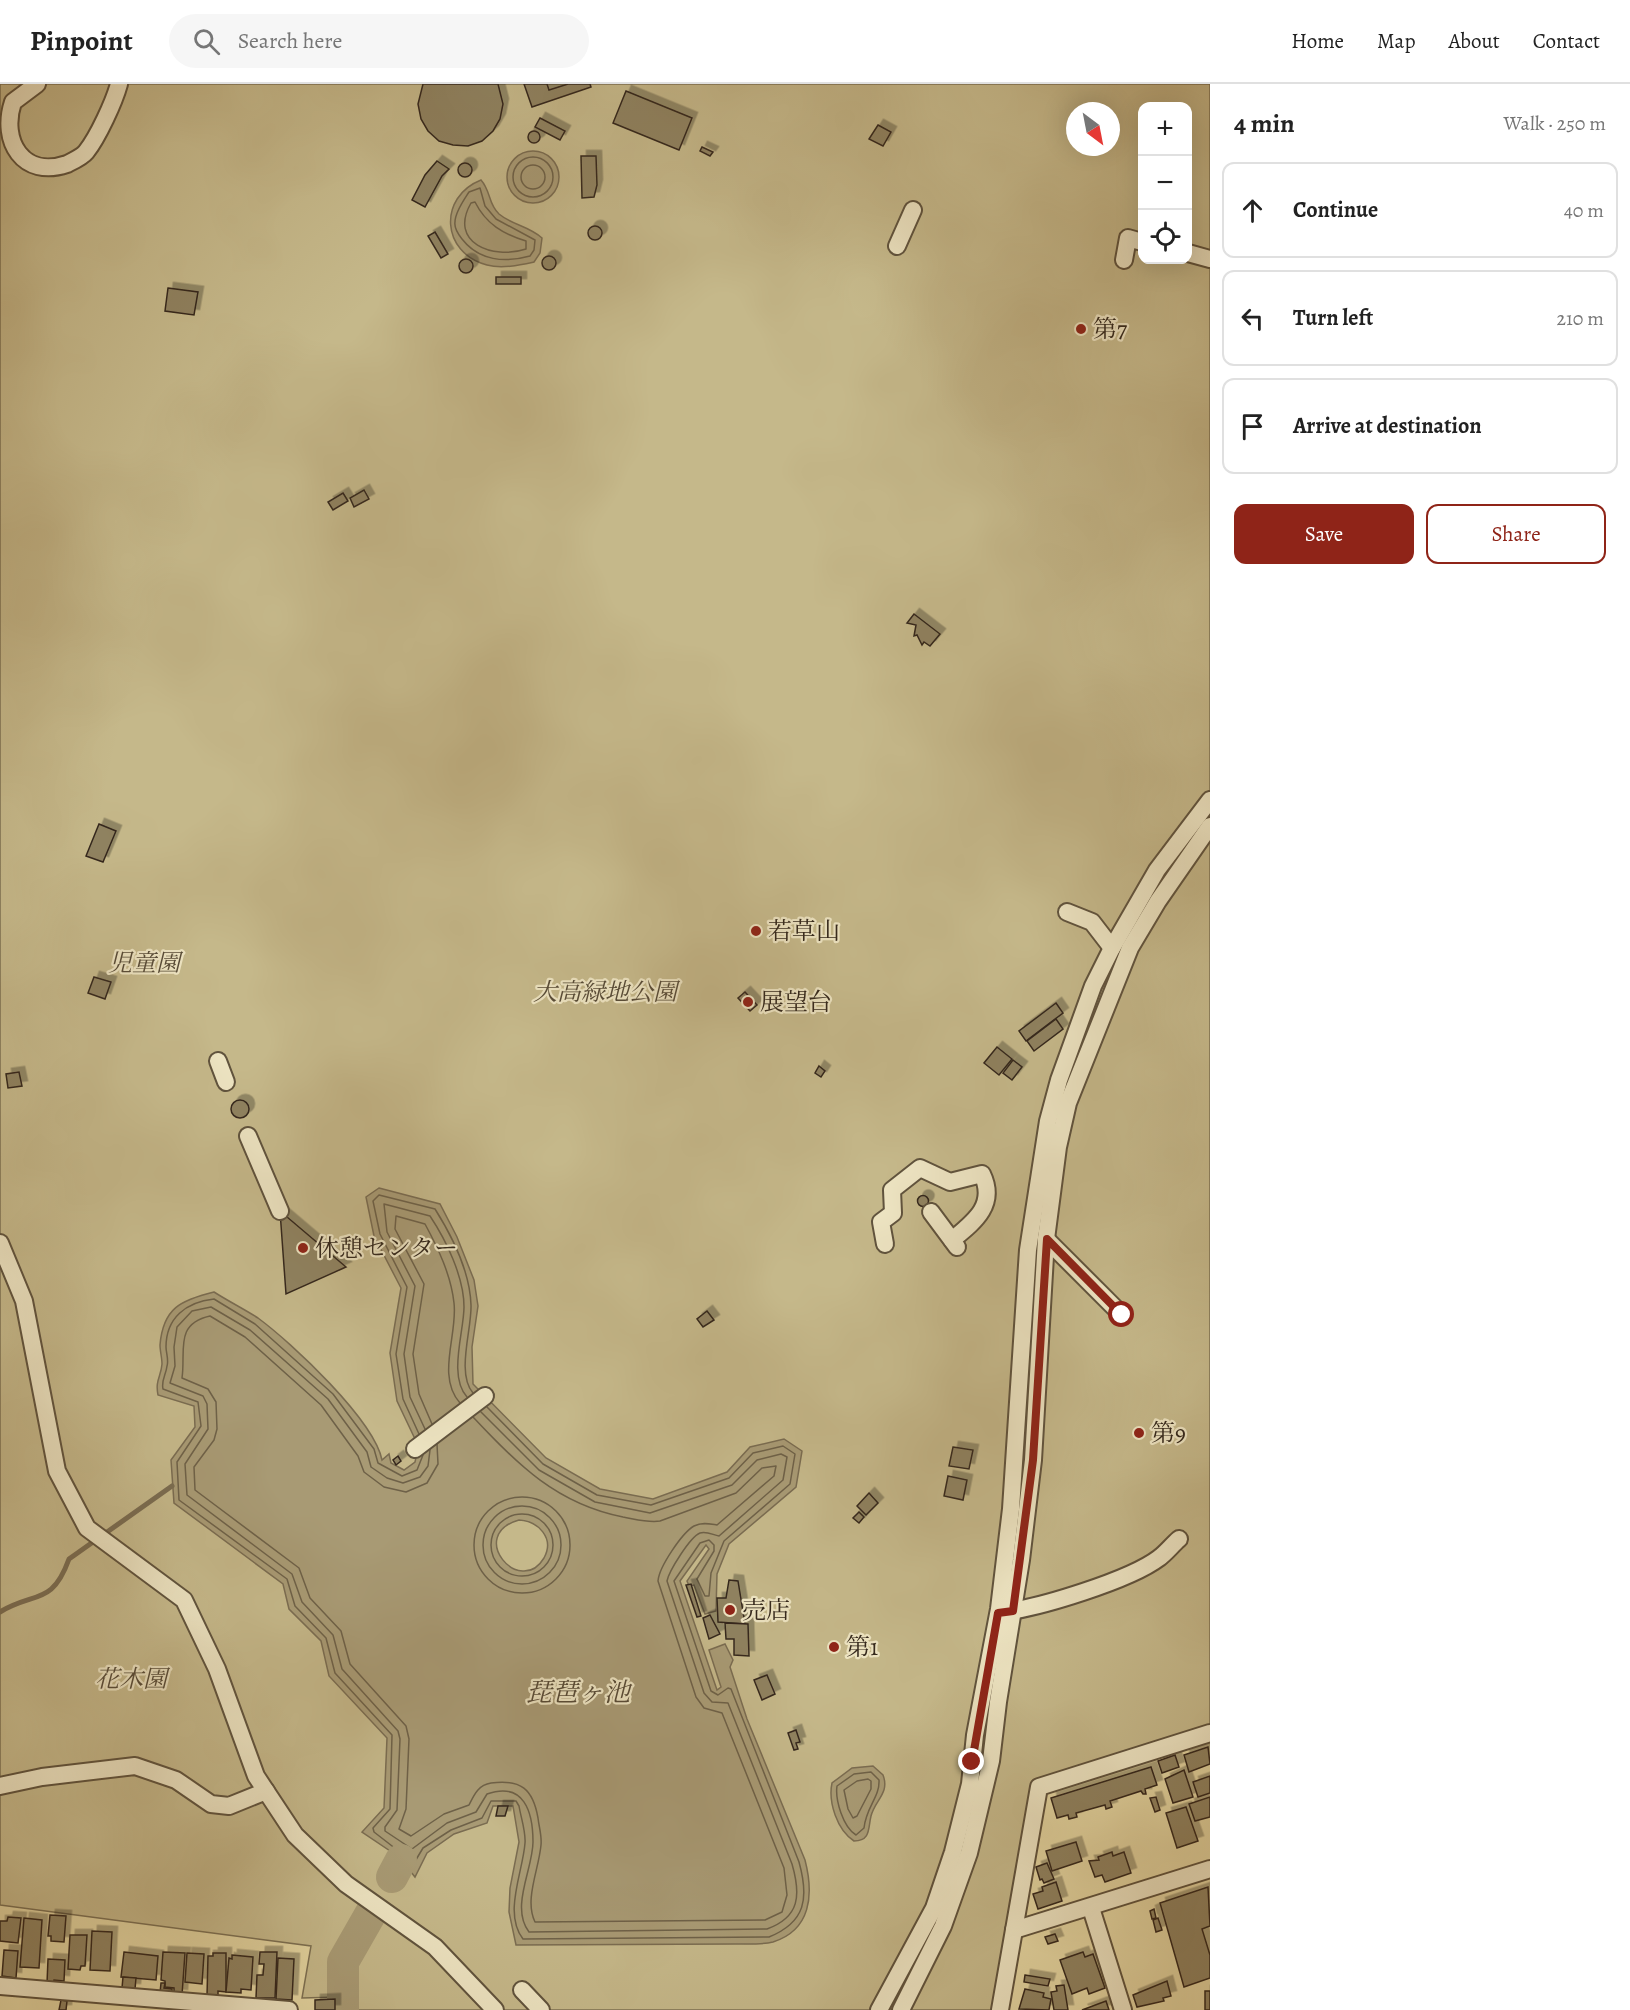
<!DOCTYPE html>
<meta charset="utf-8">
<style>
body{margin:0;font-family:Alegreya,"Noto Serif JP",serif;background:#f6f6f6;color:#222}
.controls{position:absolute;right:18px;top:18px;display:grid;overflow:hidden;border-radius:12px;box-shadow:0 6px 24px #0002}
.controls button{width:54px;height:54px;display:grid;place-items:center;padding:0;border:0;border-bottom:2px solid #e0e0e0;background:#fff;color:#222;font:30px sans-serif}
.compass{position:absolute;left:1066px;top:18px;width:54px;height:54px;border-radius:50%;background:#fff;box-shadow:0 6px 24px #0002;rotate:148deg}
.stop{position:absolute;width:18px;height:18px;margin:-14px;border:4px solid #8f2418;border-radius:50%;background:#fff}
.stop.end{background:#8f2418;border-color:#fff;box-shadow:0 2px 6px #0008}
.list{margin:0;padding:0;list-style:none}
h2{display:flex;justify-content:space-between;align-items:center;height:78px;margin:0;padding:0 24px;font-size:26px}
h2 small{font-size:20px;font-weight:400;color:#767676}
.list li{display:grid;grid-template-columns:39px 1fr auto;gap:18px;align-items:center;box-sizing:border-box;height:96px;margin:0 12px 12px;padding:0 12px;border:2px solid #e0e0e0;border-radius:12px}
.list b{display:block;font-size:22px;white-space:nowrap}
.list em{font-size:20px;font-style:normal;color:#767676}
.actions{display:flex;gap:12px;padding:18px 24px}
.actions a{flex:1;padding:14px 0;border:2px solid #8f2418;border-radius:12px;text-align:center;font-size:21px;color:#8f2418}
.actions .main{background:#8f2418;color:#fff}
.icon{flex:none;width:33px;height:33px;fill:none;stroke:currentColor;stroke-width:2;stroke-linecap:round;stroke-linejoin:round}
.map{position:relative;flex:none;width:1210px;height:1926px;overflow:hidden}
header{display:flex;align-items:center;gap:36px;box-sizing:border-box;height:84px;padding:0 30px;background:#fff;border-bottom:2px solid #e0e0e0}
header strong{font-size:28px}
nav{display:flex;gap:33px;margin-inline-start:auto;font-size:21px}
.search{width:420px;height:54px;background:#f6f6f6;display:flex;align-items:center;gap:15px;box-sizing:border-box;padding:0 21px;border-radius:33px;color:#767676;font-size:22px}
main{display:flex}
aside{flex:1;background:#fff}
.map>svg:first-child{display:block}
</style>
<header>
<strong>Pinpoint</strong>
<div class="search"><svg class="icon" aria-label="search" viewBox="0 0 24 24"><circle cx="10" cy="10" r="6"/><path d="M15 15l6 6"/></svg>Search here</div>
<nav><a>Home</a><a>Map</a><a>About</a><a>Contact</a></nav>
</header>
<main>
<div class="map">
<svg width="1210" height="1926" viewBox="0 0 1210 1926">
<defs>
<filter id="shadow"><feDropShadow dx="5.5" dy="-5.5" stdDeviation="0" flood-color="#0004"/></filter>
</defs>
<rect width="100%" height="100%" fill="#e3d5a1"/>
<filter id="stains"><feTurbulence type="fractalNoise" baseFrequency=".00333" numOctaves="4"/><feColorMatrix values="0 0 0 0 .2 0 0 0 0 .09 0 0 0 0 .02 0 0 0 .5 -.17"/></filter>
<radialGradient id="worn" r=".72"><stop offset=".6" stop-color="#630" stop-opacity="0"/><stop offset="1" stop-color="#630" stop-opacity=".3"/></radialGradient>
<path fill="#c5b88a" stroke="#7c7053" stroke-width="1.5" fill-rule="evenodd" d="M0,0H1210V1641L1033,1696L992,1926H339V1913L302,1914L311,1862L0,1821ZM1142,22H1188V176H1142ZM1075,27H1111V63H1075Z"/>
<g fill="#a89a74" stroke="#7a6c51" stroke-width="1.5" fill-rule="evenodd">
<circle cx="533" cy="93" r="26"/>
<path d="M481,96C491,107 488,120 499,130C512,141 529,142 542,154L540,169L534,178C520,181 502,185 487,181C441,169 438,113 481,96Z"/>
<path d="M379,1104L440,1120L457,1153L474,1196L478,1222L472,1263L473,1300L546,1374L600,1405L653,1415L727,1388L750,1363L784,1355L802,1367L796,1403L729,1460L717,1490L716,1527L705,1530L694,1501L689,1502L687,1497L709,1465L706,1461L680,1497L717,1606L721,1603L709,1566L725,1560L733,1576L730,1583L747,1635L805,1776C814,1811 811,1846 773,1858C761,1861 746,1860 735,1860L516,1861L509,1828L510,1804L519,1758L513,1722H493L487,1739L454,1750L427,1769L415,1793L399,1773L362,1748L384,1724L387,1654L329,1592L321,1557L289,1525L283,1500L174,1419L171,1376L195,1343L194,1322L158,1311C155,1296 161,1293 162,1280C162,1274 160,1267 160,1261C163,1224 181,1216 214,1208C228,1217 244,1225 258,1234C292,1259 374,1336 382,1376L389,1370L391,1379L404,1386L415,1378L417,1369L409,1359L415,1355L397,1317L390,1269L401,1204L374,1152L366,1113ZM519,1436C538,1437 555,1454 544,1474C520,1514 466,1451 519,1436Z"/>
<path d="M873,1682L883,1691C890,1709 875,1716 871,1732C868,1744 871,1757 854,1757C837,1746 828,1718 832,1699L852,1684Z"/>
</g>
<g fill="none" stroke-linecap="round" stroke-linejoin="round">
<g stroke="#6e6148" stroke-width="1.5">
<circle cx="533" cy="93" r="20"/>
<circle cx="533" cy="93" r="12"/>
<path d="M480,104L485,122L496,135L535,156L534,166L530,172C505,179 479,177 462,155C458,150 454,144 455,138C455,128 464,116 469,108Z"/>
<path d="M475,118C486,140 503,150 526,157V165C493,176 448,159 471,119Z"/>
<path d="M432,1340L419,1310L413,1270L424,1200L395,1145L396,1132L425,1140C438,1164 451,1191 454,1219C458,1250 436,1292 460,1319"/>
<path d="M425,1345L410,1313L404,1270L415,1202L387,1148L384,1120L430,1132C446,1156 464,1193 464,1223C464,1248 448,1292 467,1313"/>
<path d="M419,1350L403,1315L396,1270L407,1203L380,1150L373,1117L379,1111L435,1125C452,1152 470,1189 471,1221C472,1245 456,1289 473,1309"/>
<path d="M437,1360L438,1380L427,1399L406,1408L384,1403L364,1388L358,1372L321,1321L245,1253L210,1232C174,1240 186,1267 182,1294L208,1305L216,1318L217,1345L214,1356L194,1383L195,1406L299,1484L310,1514L341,1547L350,1580L406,1642L409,1655L406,1725L399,1745L411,1752L444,1730L469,1721C474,1711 478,1701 491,1699C521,1695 533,1705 538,1734C539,1743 542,1752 541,1761C539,1785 524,1816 535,1838L765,1836L782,1828L787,1811L784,1784L722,1629L704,1624L696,1613L658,1497C659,1483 682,1449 694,1442C702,1438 710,1440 717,1441L774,1392L776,1382L762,1384L736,1409L660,1437C648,1439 635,1435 623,1433C557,1420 518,1381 473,1333"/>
<path d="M430,1366L428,1382L420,1393L403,1399L387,1394L371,1383L367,1368L328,1315L250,1246L211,1223L192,1227L177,1243L174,1263L175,1282L170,1299L203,1312L207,1320L208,1345L185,1380L187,1411L292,1490L302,1518L333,1551L342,1585L398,1647L400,1655L397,1726L385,1743V1747L412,1765L447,1739L476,1728L487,1710C524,1697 533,1728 533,1758C533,1785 510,1823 529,1848L767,1845C800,1833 801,1811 792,1780L728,1619L712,1618L704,1609L667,1497C669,1487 690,1453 700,1449C707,1447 713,1451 719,1452L783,1396L787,1373L781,1370L757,1376L732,1401L650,1429L595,1418L539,1386L481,1328"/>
<path d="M423,1371L417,1386L402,1392L378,1379L374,1365L333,1310L255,1240L214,1215C186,1218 166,1234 166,1263C166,1269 169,1276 167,1282C166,1291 161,1296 163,1305L198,1318L201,1342L177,1378L179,1416L287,1495L295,1522L326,1554L335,1589L392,1651L390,1725L373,1744L374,1748L414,1779L423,1764L451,1746L482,1734L491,1717H516L519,1722C521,1734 526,1748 525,1759C523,1788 503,1829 523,1855L769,1853C806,1838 809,1814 799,1778L731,1605L728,1604L718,1611L711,1607L674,1497L700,1459L709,1456L714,1461V1467L697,1495L705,1512H709L711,1489L724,1457L790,1400L795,1370L783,1362L753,1369L729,1394L651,1421L597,1411L543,1380L487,1323"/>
<circle cx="522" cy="1461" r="48"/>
<circle cx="522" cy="1461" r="39"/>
<circle cx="522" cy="1461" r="31"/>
<path d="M871,1688L879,1696C880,1713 866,1723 864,1744L856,1751C843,1743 835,1716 837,1702L854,1690Z"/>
<path d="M868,1695L871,1697V1705L857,1732L853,1734L848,1725L844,1706L857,1697Z"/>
</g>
<path stroke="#7a6c51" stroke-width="5" d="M0,1528C35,1507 52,1522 69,1475L172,1402"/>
<g stroke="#a89a74" stroke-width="32">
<path d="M392,1793L401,1776"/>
<path d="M343,1926V1878L371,1829"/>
</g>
</g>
<g fill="#8f8261" stroke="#34281c" stroke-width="1.5" filter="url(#shadow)">
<path d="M423,0H498L503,20L500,35L493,47L482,57L468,62L453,61L439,57L428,47L421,35L418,20Z"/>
<path d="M524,0H547L549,6L568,0H590L591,3L532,23Z"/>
<path d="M626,7L692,34L679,66L613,39Z"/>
<path d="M540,34L565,47L560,56L535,43Z"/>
<path d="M878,41L891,48L883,62L869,55Z"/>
<circle cx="534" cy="53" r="6"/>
<path d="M702,63L713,68L710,72L700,67Z"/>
<path d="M581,72H596L597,101L594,113L582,114Z"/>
<path d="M437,77L449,85L442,92L425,123L412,116L425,91Z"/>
<circle cx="465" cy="86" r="7"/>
<circle cx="595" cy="149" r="7"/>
<path d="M435,148L448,170L441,174L428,152Z"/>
<circle cx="549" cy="179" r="7"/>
<circle cx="466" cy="182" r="7"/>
<rect x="496" y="193" width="25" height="7"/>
<path d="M168,204L198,208L194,231L165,227Z"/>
<path d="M364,406L369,415L354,423L350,414Z"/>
<path d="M343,409L348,417L333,426L328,418Z"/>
<path d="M914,530L940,550L930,562L924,558L922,561L917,551L914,552L916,541L907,539Z"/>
<path d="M99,740L116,747L103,778L86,772Z"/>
<path d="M94,893L111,898L105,915L88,909Z"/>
<path d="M745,908L757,921L750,927L738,914Z"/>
<path d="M1056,919L1063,929L1026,957L1019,947Z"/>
<path d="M1056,935L1063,945L1034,967L1027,957Z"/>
<path d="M997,963L1012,975L999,991L984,979Z"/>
<path d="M1013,976L1022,983L1012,996L1003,989Z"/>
<path d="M819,982L825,987L821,993L815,989Z"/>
<path d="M19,988L22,1002L8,1004L6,990Z"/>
<circle cx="240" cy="1025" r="9"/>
<circle cx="923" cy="1117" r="5.5"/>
<path d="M280,1127L346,1183L286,1210Z"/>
<path d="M707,1227L714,1236L703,1243L697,1235Z"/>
<path d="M953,1363L973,1366L969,1385L949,1382Z"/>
<path d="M398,1372L401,1377L396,1381L393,1376Z"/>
<path d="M948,1392L967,1396L963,1416L944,1412Z"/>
<path d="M869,1409L878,1419L866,1431L857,1422Z"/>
<path d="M859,1428L864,1433L859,1439L853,1434Z"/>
<path d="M729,1496L738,1497L745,1540L718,1538L717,1514H726Z"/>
<path d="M691,1500L701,1532L697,1533L686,1501Z"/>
<path d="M710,1531L720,1550L709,1555L703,1534Z"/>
<path d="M725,1539L748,1540L749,1572L734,1571V1555H726Z"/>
<path d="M767,1591L775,1610L762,1616L754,1596Z"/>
<path d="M796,1646L800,1658L796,1659L798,1665L794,1666L788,1649Z"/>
<path d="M1208,1663L1210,1680L1189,1688L1184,1671Z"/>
<path d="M1175,1671L1179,1683L1162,1689L1158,1677Z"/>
<path d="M1151,1683L1157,1701L1145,1705L1146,1710H1143L1141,1707L1110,1717L1112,1723L1106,1725L1105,1721L1076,1729L1077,1733L1069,1735L1068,1731L1057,1734L1051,1714Z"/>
<path d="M1184,1686L1193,1713L1173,1719L1165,1695Z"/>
<path d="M1210,1692V1709L1198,1713L1193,1698Z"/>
<path d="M1156,1713L1160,1726L1155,1728L1150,1714Z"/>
<path d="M1210,1713V1733L1195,1737L1189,1720Z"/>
<path d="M498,1722H508L505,1732H496Z"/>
<path d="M1186,1723L1198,1757L1177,1764L1166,1729Z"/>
<path d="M1076,1758L1082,1777L1052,1787L1046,1767Z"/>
<path d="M1112,1768L1113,1772L1124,1768L1131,1789L1105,1798L1102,1791L1095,1793L1089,1777L1099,1776L1098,1773Z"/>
<path d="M1047,1779L1054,1795L1044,1799L1042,1795L1040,1796L1036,1783Z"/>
<path d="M1056,1798L1062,1817L1038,1825L1033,1810L1043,1807L1042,1803Z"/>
<path d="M1208,1803L1210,1842L1202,1845L1210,1871V1894L1184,1903L1160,1819Z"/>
<path d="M1154,1825L1156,1834L1152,1835L1150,1827Z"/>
<path d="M50,1831L66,1832L64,1858L51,1857V1852H48Z"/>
<path d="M8,1833L21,1834L18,1859L0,1857V1837H7Z"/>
<path d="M24,1834L42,1836L39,1884L20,1883Z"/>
<path d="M1158,1834L1162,1846L1156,1848L1153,1836Z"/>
<path d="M92,1847L112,1848L110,1887L90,1886Z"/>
<path d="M1055,1850L1058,1857L1048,1860L1045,1853Z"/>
<path d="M70,1851H87L85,1882H81L80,1886L68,1885Z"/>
<path d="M4,1866L18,1867L16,1894L2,1892Z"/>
<path d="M124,1868L158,1872L156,1896L121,1893Z"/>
<path d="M163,1868L185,1869L182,1911L174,1910V1904L165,1903V1897L161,1896Z"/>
<path d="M260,1868H277L275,1914H256L257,1891H263L264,1880H259Z"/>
<path d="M1083,1868L1085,1873L1093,1870L1105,1904L1089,1910L1087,1904L1072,1910L1060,1876Z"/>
<path d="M187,1869L204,1870L202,1900L185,1898Z"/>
<path d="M213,1869H226V1908L218,1907V1913L207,1912L208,1872H213Z"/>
<path d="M232,1871L253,1873L251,1906L241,1905V1909L226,1908L229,1874L232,1875Z"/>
<path d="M278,1874L294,1875L292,1916L276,1915Z"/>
<path d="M48,1875L65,1876L64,1897L54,1896L53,1900L47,1899Z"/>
<path d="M1025,1891L1050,1895L1048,1902L1024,1898Z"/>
<path d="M123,1893L136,1894L135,1905L122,1904Z"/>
<path d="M1167,1897L1171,1912L1163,1914L1164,1917L1137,1923L1133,1911Z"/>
<path d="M161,1899H165L164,1904L172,1905V1910L160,1909Z"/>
<path d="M1064,1901L1068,1926H1054L1051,1908L1057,1907L1056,1902Z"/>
<path d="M1025,1905L1044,1909L1043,1913L1051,1915L1049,1926L1019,1925Z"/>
<rect x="1205" y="1907" width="5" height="19"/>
<path d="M335,1915V1926H315V1916Z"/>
<path d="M61,1916L67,1917L66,1926H59Z"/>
<path d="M1106,1917L1109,1926H1082Z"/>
</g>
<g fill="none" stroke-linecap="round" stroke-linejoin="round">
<defs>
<g id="minor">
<path d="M37,0L13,18C0,57 23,95 67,80C73,77 82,73 86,68C98,53 114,18 119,0"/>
<path d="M897,162L913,126"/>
<path d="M1188,169L1210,175"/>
<path d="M1124,176L1128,154L1142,158"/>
<path d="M1067,828L1092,838L1112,864"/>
<path d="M218,977L226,998"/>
<path d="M248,1052L280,1127"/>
<path d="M931,1128L957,1163"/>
<path d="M1046,1155L1122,1231"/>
<path d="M0,1159L24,1217L57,1387L87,1444L184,1516L217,1585L256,1692L295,1751L346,1800L435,1863L495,1926"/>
<path d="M885,1160L881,1138L893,1129L892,1106L920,1084L950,1098L982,1090C997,1121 974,1138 952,1156"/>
<path d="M415,1365L485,1312"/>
<path d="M1003,1528C1039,1524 1130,1496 1159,1474C1166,1469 1172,1461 1179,1455"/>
<path d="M0,1702L42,1693L135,1682L176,1696L211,1720L229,1722L266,1707"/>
<path d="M1091,1824L1123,1926"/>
<path d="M1014,1846L1210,1785"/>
<path d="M0,1902L289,1926"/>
<path d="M522,1906L541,1926"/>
<path d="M879,1926L934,1824L953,1768L970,1700L975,1651L999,1525L1011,1425L1028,1166L1048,1037L1059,996L1093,902L1112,864L1157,786L1210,716"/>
<path d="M901,1926L943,1842L969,1769L991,1677L998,1618L1021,1476L1033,1376L1046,1155L1058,1063L1068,1019L1130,864L1158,817L1210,742"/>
<path d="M1000,1926L1039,1703L1210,1649"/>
</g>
</defs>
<use href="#minor" stroke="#60533d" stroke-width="20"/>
<use href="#minor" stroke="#ede4c2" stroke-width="16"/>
</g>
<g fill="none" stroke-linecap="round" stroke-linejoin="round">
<path stroke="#8f2418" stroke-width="8" d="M972,1678L998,1529L1013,1527L1033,1376L1047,1155L1122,1231"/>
</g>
<g fill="#8f2418" stroke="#ede4c2" stroke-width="2">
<circle cx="1081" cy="245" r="6"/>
<circle cx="756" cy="847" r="6"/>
<circle cx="748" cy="918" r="6"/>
<circle cx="303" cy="1164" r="6"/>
<circle cx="1139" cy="1349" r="6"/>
<circle cx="730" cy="1526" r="6"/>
<circle cx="834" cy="1563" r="6"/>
</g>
<g text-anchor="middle" stroke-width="4.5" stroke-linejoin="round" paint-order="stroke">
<g font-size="24" fill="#34281c" stroke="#ede4c2" text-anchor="start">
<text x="1093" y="253">第7</text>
<text x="768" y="855">若草山</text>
<text x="760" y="926">展望台</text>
<text x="315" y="1172">休憩センター</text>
<text x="1151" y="1357">第9</text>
<text x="742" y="1534">売店</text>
<text x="846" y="1571">第1</text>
</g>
<g font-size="24" font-style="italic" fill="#584c38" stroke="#ede4c2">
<text x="144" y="887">児童園</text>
<text x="605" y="916">大高緑地公園</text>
<text x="131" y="1603">花木園</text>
</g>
<g font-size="26" font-style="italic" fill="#574a36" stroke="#ede4c2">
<text x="578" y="1617">琵琶ヶ池</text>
</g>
</g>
<rect width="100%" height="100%" filter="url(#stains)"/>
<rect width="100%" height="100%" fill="url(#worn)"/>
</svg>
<div class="controls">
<button>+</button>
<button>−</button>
<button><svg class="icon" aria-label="locate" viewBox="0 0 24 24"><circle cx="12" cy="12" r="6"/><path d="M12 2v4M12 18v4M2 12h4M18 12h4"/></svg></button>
</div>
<svg class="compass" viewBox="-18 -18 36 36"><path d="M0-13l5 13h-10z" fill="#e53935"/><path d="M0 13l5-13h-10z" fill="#767676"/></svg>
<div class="stop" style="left:1122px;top:1231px"></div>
<div class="stop end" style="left:972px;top:1678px"></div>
</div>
<aside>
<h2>4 min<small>Walk · 250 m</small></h2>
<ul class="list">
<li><svg class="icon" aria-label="ahead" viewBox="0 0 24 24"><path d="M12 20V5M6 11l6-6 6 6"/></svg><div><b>Continue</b></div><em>40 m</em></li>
<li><svg class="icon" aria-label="left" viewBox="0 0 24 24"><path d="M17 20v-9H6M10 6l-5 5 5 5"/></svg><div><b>Turn left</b></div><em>210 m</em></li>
<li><svg class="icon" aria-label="arrive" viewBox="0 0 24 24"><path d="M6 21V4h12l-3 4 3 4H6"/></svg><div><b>Arrive at destination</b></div></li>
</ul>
<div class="actions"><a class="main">Save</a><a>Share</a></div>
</aside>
</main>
